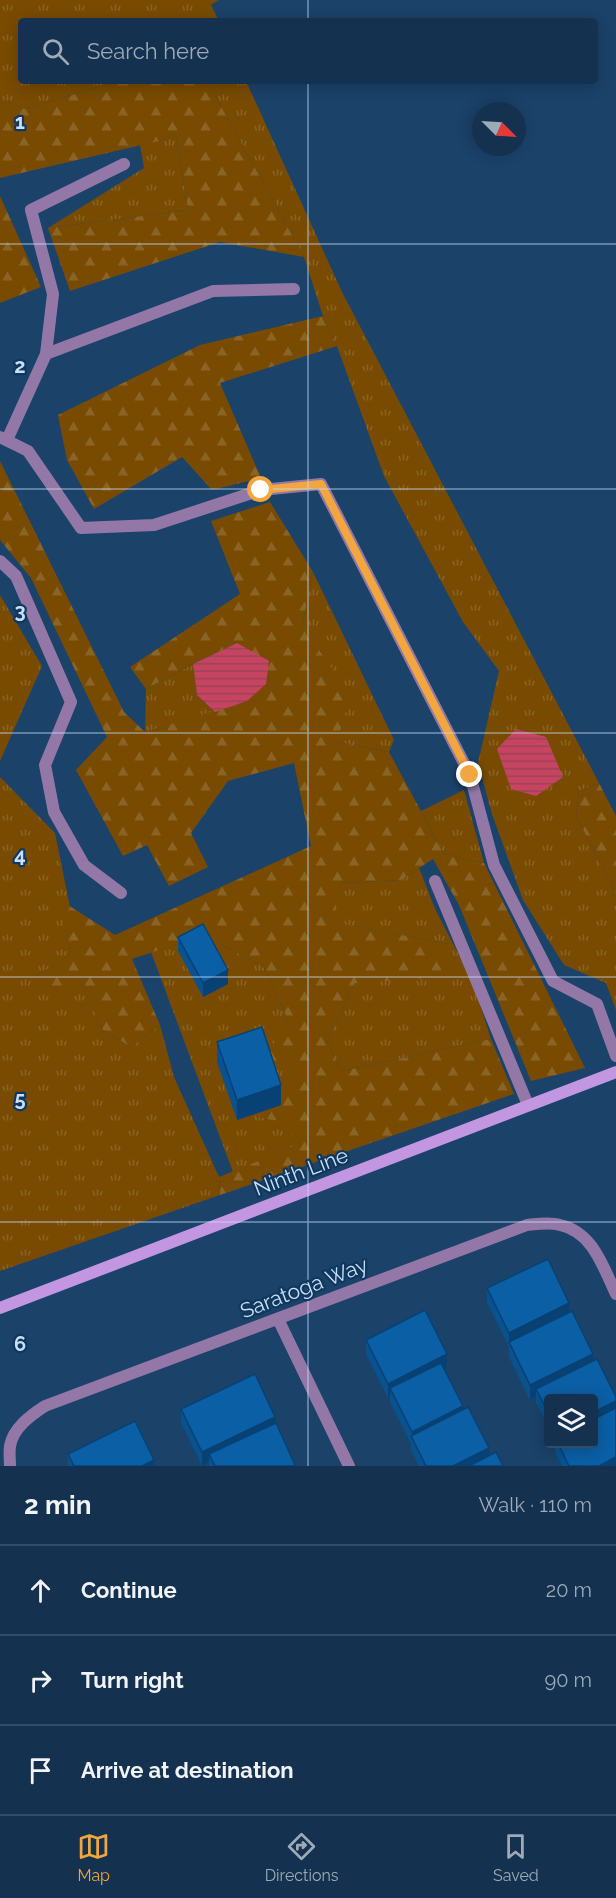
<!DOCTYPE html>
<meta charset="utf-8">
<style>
body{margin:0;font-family:Raleway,sans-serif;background:#1d3a56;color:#f1f3f6}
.controls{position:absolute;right:18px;bottom:18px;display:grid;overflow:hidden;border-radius:6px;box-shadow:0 3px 15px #0003}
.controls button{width:54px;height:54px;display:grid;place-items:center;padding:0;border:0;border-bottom:2px solid #334d66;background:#14324f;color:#f1f3f6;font:30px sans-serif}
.compass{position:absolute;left:472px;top:102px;width:54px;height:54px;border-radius:50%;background:#14324f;box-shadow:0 3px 15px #0003;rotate:114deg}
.stop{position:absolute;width:18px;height:18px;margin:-14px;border:4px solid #f1a63f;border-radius:50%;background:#fff}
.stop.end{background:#f1a63f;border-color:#fff;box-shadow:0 2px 6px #0008}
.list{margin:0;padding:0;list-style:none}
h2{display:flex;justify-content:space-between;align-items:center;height:78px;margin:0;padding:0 24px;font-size:26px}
h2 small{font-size:20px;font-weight:400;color:#9daab7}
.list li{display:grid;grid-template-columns:39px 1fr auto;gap:18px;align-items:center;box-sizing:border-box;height:90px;padding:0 24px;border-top:2px solid #334d66}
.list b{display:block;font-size:22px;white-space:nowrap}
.list em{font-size:20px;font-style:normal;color:#9daab7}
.icon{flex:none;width:33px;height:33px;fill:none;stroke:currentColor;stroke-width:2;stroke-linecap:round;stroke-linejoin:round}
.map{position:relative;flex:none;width:616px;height:1466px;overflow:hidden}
.search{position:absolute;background:#14324f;box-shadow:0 3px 15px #0003;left:18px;right:18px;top:18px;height:66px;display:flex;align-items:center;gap:15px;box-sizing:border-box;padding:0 21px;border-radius:6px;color:#9daab7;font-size:22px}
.sheet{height:348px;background:#14324f}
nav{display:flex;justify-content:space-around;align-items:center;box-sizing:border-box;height:84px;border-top:2px solid #334d66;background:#14324f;font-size:16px;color:#9daab7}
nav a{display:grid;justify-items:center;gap:3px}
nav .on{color:#f1a63f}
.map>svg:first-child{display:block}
</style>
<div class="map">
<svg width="616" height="1466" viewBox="0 0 616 1466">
<defs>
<pattern id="grass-tufts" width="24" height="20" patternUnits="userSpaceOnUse" patternTransform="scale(1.5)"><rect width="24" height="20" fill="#784b00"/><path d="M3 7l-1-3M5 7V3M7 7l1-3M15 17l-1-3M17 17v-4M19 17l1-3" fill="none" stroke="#8a6426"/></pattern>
<pattern id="forest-firs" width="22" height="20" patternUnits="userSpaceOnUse" patternTransform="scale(1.5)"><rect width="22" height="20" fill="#784b00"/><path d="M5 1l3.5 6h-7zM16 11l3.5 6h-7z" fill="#8a6426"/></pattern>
<pattern id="water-rules" width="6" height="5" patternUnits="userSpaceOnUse" patternTransform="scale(1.5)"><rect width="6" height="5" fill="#c74461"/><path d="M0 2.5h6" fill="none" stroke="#964459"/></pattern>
</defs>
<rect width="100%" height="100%" fill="#1b4269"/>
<g fill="url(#grass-tufts)">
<path d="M0,0H219L211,5L219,21H21V81H118L25,109L0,99Z"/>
<path d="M207,81H246L342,292L599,783L579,791L576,816L616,893V1010L606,983L564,965L523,900L492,814L478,763L499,671L463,622L384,476L337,346L323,316L304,257Z"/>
<path d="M176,137L188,210L48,228L144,168L140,145Z"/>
<path d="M313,572L394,740L389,752L337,742L302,627Z"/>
<path d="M0,595L42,666L0,761Z"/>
<path d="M193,664L197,695L215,712L145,732L146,689Z"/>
<path d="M0,777L55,833L70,907L58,899L71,954L35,977L81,983L103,1030L131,1047L160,1025L174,1077L219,1177L220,1195L0,1271Z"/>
<path d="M464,790L484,863L444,854L421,811Z"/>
<path d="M419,868L436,911L472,980L491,1039L342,1071L327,1043L355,983L449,944L330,922L342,883L401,880Z"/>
<path d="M203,935L263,966L288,1020L303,1068L293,1124V1147L233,1172L151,952Z"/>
</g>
<g fill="url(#forest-firs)">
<path d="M118,81H207L304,257L220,242L70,291L48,228L188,210L176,137L0,178V99L25,109Z"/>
<path d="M0,196L41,287L0,303Z"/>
<path d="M323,316L337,346L220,383L261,478L212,490L182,457L94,509L67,460L58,415L200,345Z"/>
<path d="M0,461L124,712L145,732L247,701L237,643L193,664L146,689L130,667L240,594L211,521L270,502L313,572L302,627L351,694L337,742L389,752L444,854L484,863L585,1068L531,1081L459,905L433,859L401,880L342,883L331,922L449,944L445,977L355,983L327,1043L342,1071L491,1039L514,1094L220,1195L219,1177L293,1147L292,1124L258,1117L303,1068L263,1061L288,1020L263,966L203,935L132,959L160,1025L131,1047L103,1030L81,983L51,996L35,977L71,954L57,898L115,935L311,846L294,763L228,781L191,833L208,867L169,886L147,845L123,856L76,770L107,737L31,578L0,540Z"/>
<path d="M599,783L616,816V893L576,816L579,791Z"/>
</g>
<g fill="url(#water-rules)">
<path d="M237,643L269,661L266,684L247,701L215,712L197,695L193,664Z"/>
<path d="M516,729L546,737L563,777L536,796L511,789L497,749Z"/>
</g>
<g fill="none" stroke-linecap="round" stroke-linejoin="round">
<g stroke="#9378a7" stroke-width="12">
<path d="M46,354L53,294L31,210L124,164"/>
<path d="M0,437L28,451L81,528L154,525L261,490L321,484L470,775L494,865L553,981L597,1004L616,1056"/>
<path d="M7,440L46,354L213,291L294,289"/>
<path d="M0,561L16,576L71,702L45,765L54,812L84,865L121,893"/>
<path d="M435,881L528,1105"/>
</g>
<g stroke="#9378a7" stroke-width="12">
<path d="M278,1319L349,1466"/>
<path d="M10,1466C10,1460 9,1452 10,1446C13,1428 31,1415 45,1406L527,1225C537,1224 550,1222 560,1225C593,1232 603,1267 616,1294"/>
</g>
<path stroke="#c296e0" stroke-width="12" d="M0,1308L616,1072"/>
</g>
<g fill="#09528e">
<path d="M178,937L228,984L203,997L178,951Z"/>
<path d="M217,1042L281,1105L237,1120L217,1062Z"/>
<path d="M487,1288L569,1313L593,1361L616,1466H562L555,1452V1443H594L549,1398V1428L536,1403V1396L530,1400L509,1357V1347L487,1303Z"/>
<path d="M366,1340L447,1368L445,1369L463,1410L489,1456L503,1466H419L411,1450V1444L390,1402V1397L388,1398L366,1354Z"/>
<path d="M181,1409L275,1423L295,1466H209V1462L202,1466L181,1423Z"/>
<path d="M68,1454L154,1466H68Z"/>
</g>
<g fill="#084274">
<path d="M228,970V984L203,997V983Z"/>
<path d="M281,1085V1105L237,1120V1100Z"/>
<path d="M569,1303V1317L509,1342V1333Z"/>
<path d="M447,1354V1368L393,1395L390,1388V1397L388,1398V1384Z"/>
<path d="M593,1354V1369L536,1389V1396L530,1400V1385Z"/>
<path d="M616,1401V1415L594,1426V1412Z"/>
<path d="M463,1406V1420L412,1438V1432Z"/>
<path d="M275,1417V1431L209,1454V1462L202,1466V1452Z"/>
<path d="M489,1448V1462L481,1466H453Z"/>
<path d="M616,1457V1466H599Z"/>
<path d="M154,1460V1466H142Z"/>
</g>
<g fill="#0b5fa5" stroke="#084274" stroke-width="1.5">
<path d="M203,924L228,970L203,983L178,937Z"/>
<path d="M262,1027L281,1085L237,1100L217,1042Z"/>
<path d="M548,1259L569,1303L509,1333L487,1288Z"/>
<path d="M425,1310L447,1354L388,1384L366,1340Z"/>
<path d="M572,1311L593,1354L530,1385L509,1342Z"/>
<path d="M597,1359L616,1397V1401L594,1412V1398H549V1414L536,1389Z"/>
<path d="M441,1363L463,1406L412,1432L390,1388Z"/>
<path d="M255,1374L275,1417L202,1452L181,1409Z"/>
<path d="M468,1407L489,1448L453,1466H426L411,1436Z"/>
<path d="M616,1408V1457L599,1466H569L558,1443H594V1419Z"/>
<path d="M135,1421L154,1460L142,1466H74L68,1454Z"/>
<path d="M276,1423L295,1465L292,1466H215L209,1454Z"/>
<path d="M496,1452L503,1466H469Z"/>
</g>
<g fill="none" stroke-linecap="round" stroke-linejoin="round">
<path stroke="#f1a63f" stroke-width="8" d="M261,490L321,484L470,775"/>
</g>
<path fill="none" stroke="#c9dff7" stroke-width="1.5" stroke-opacity="0.55" d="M308,0V21M308,81V1466M0,244H616M0,489H616M0,733H616M0,977H616M0,1222H616"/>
<g text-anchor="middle" stroke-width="4.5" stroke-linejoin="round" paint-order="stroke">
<g font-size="21" fill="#c9dff7" stroke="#10385e">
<text transform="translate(301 1172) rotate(-21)" y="7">Ninth Line</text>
<text transform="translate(304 1288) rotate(-21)" y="7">Saratoga Way</text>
</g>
</g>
<g font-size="20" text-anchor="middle" font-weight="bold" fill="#c9dff7" stroke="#10385e" stroke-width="4.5" stroke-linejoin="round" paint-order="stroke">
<text x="20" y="129">1</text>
<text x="20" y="373">2</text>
<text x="20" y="618">3</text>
<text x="20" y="862">4</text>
<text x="20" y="1106">5</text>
<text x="20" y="1351">6</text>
</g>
</svg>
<div class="controls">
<button><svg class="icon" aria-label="layers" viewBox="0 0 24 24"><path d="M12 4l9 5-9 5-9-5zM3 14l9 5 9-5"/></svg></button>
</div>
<svg class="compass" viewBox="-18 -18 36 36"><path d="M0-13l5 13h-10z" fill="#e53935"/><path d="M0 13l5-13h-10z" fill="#9daab7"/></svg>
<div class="stop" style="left:261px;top:490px"></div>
<div class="stop end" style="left:470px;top:775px"></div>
<div class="search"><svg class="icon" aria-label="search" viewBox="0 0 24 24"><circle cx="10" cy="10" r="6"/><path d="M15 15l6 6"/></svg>Search here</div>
</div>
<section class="sheet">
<h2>2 min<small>Walk · 110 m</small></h2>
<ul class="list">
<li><svg class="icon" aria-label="ahead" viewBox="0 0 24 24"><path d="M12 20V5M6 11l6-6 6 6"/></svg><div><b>Continue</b></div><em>20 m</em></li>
<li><svg class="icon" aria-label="right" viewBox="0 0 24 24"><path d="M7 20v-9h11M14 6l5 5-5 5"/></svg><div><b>Turn right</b></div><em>90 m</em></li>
<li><svg class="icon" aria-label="arrive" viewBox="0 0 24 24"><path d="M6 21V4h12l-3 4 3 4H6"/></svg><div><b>Arrive at destination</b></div></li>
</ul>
</section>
<nav>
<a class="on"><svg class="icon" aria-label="map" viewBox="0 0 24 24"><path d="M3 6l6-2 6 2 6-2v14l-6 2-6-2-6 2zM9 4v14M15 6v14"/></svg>Map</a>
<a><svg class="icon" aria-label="directions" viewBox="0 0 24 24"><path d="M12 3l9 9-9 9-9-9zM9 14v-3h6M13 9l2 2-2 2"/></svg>Directions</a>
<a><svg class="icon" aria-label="saved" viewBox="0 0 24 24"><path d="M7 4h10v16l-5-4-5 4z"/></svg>Saved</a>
</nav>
